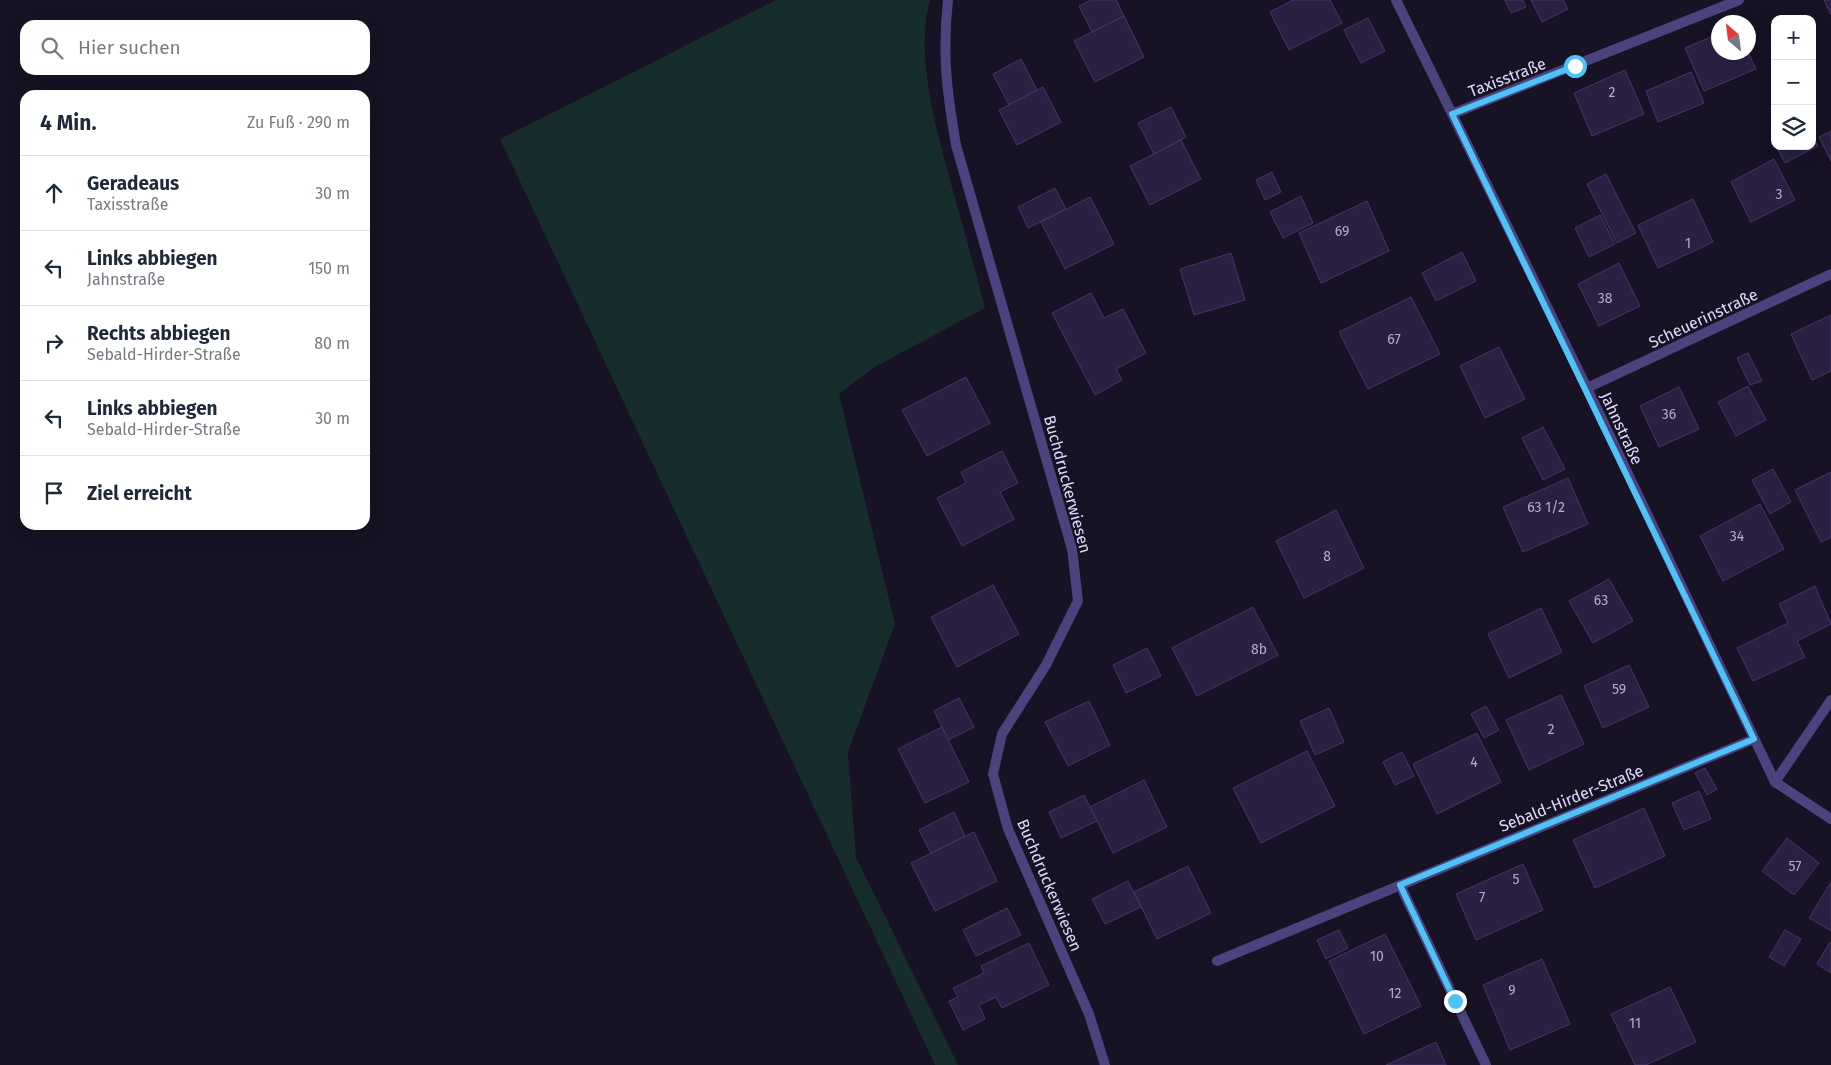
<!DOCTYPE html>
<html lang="de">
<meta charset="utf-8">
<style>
body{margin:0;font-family:"Fira Sans",sans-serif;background:#f6f6f7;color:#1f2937}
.controls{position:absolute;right:15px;top:15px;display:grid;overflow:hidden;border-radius:10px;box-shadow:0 5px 20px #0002}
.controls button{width:45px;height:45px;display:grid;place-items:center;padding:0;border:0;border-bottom:1px solid #e0e1e3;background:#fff;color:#1f2937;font:25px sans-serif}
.compass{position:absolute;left:1711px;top:15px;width:45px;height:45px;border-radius:50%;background:#fff;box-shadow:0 5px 20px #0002;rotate:332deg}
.stop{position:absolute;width:15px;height:15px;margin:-11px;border:4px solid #4fc3f7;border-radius:50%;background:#fff}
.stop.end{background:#4fc3f7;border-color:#fff;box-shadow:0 1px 5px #0008}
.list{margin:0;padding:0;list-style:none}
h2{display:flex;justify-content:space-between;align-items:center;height:65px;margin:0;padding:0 20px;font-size:21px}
h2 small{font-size:16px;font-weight:400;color:#747a83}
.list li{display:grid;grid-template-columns:32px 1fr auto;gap:15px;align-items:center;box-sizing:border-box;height:75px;padding:0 20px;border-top:1px solid #e0e1e3}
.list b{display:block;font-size:19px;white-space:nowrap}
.list p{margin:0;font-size:16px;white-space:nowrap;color:#747a83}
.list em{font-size:16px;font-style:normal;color:#747a83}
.icon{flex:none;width:28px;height:28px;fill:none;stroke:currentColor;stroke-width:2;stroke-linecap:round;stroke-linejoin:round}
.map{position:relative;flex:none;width:1831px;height:1065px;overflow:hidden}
.search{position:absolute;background:#fff;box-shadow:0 5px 20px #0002;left:20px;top:20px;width:350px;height:55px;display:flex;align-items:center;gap:12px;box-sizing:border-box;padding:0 18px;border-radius:15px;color:#747a83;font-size:19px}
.panel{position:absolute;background:#fff;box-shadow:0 5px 20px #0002;left:20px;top:90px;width:350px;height:440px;border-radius:15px}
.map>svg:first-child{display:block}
</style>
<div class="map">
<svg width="1831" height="1065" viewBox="0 0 1831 1065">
<rect width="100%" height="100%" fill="#171224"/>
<path fill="#162c2d" d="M776,0H930C914,59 938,133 953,191C964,230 975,269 985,308L873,368L839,394L895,624L848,752L856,857L958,1065H935L500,139Z"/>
<g fill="#2a2042" stroke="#45356c">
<path d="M1091,0H1116L1124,16L1092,32L1079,6Z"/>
<path d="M1293,0H1330L1342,23L1289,50L1270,12Z"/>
<path d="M1505,0H1523L1526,7L1511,13Z"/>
<path d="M1531,0H1563L1568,9L1542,22Z"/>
<path d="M1824,0H1831V15Z"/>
<path d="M1124,16L1144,57L1095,82L1074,41Z"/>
<path d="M1368,18L1385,51L1361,63L1344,30Z"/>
<path d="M1718,34V52H1748L1756,69L1704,91L1685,48Z"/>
<path d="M1021,59L1037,90L1009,105L993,74Z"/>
<path d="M1625,70L1644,114L1592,136L1574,93Z"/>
<path d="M1691,72L1704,103L1658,122L1646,91Z"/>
<path d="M1043,87L1061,122L1017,145L999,110Z"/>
<path d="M1171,107L1186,137L1154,154L1138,123Z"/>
<path d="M1831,131V161L1819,137Z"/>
<path d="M1812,136L1818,146L1785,163L1776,146H1812Z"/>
<path d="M1181,140L1201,179L1150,205L1130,166Z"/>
<path d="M1774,159L1795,200L1751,222L1731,182Z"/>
<path d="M1272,172L1281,192L1265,200L1256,180Z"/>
<path d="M1606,174L1636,233L1617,243L1587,184Z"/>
<path d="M1055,188L1066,209L1028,228L1018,207Z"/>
<path d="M1301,196L1313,223L1283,238L1270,212Z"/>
<path d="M1090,197L1114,244L1065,269L1041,222Z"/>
<path d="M1693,199L1713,242L1658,268L1638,225Z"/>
<path d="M1367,201L1389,251L1321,283L1299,233Z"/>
<path d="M1600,215L1615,244L1589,257L1575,228Z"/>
<path d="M1462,252L1476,281L1436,301L1422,273Z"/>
<path d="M1231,253L1245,300L1194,315L1180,269Z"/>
<path d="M1619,263L1640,306L1599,326L1578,284Z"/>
<path d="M1091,293L1104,318L1123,309L1146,353L1116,369L1122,380L1095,395L1052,313Z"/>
<path d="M1411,297L1440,354L1368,389L1339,332Z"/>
<path d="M1831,315V371L1812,380L1791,334Z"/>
<path d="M1499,347L1525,399L1485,418L1460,366Z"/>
<path d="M1748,353L1762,381L1750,385L1737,358Z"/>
<path d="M966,377L990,423L927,456L902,410Z"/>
<path d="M1748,386L1766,420L1736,436L1718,402Z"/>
<path d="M1679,387L1699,429L1659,447L1640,406Z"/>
<path d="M1543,427L1565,469L1543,480L1522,438Z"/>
<path d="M1002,451L1018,483L1000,492L1014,519L962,546L937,498L966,483L961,472Z"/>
<path d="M1773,469L1791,502L1770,514L1752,480Z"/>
<path d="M1831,472V537L1821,542L1795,490Z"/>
<path d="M1568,478L1588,524L1523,552L1503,507Z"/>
<path d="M1760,504L1784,549L1723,581L1700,536Z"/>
<path d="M1336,510L1364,568L1304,598L1276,541Z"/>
<path d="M1609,579L1633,621L1593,643L1569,601Z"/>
<path d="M993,585L1019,634L957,667L931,617Z"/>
<path d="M1815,586L1831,624L1797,641L1805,657L1753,681L1737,648L1788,623L1779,604Z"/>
<path d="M1253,607L1278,655L1197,696L1172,648Z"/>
<path d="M1541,608L1562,652L1509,678L1488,634Z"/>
<path d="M1147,648L1161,676L1126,693L1113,665Z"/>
<path d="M1629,665L1649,707L1603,728L1584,686Z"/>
<path d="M1561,695L1584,744L1529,770L1506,720Z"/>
<path d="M959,698L974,727L948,740L934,711Z"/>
<path d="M1089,701L1110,745L1068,766L1045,722Z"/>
<path d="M1486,706L1499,730L1484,738L1471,714Z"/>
<path d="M1329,708L1344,742L1315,755L1300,721Z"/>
<path d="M942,727L969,782L925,803L898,749Z"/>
<path d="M1477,733L1501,782L1437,814L1413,764Z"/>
<path d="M1307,751L1335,806L1261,843L1233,788Z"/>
<path d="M1402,752L1414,776L1395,785L1383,762Z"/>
<path d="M1705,768L1717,789L1707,795L1695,773Z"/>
<path d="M1144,780L1167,827L1113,853L1090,807Z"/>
<path d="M1699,791L1711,819L1684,830L1672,803Z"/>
<path d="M1084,795L1097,821L1061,838L1049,812Z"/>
<path d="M1644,808L1665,856L1595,888L1573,840Z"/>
<path d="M954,812L965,836L931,853L919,830Z"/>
<path d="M974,832L997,881L935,911L911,863Z"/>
<path d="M1787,838L1819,863L1794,895L1762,871Z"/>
<path d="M1523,864L1543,910L1476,940L1456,894Z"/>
<path d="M1188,866L1211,913L1157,939L1134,892Z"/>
<path d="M1128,881L1141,907L1105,924L1092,899Z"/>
<path d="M1831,882V931L1809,918Z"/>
<path d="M1007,908L1021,935L976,956L963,930Z"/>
<path d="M1339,930L1348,948L1326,959L1317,940Z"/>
<path d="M1785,930L1801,939L1784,966L1769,957Z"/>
<path d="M1385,934L1421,1006L1364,1034L1329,961Z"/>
<path d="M1830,942L1831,943V973L1817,964Z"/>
<path d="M1029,943L1049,985L1002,1008L996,997L979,1005L985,1019L963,1030L949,1001L958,997L953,988L984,973L981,966Z"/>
<path d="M1542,959L1570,1024L1510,1050L1483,985Z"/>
<path d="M1670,987L1696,1042L1646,1065H1635L1611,1014Z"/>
<path d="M1436,1042L1446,1065H1386Z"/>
</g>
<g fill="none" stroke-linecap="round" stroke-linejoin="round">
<g stroke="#4a437d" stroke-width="10">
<path d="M948,0C942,55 947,92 956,145L1072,549L1078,601L1046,665L1002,734L993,774L1008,829L1089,1014L1105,1065"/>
<path d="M1396,0L1587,388L1775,782L1831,819"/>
<path d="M1452,114L1739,0"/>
<path d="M1587,388L1831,274"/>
<path d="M1775,782L1831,700"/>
<path d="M1400,885L1486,1065"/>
<path d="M1217,961L1754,739"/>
</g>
</g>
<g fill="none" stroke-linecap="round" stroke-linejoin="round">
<path stroke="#4fc3f7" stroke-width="6" d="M1455,1001L1400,885L1754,739L1452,114L1575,66"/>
</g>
<g text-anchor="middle" stroke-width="4.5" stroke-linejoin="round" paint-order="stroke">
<g font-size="14" fill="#b2abcc">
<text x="1612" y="97">2</text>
<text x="1779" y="199">3</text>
<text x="1342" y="236">69</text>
<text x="1688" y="248">1</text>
<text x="1605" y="303">38</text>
<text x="1394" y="344">67</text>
<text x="1669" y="419">36</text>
<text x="1546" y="512">63 1/2</text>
<text x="1737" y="541">34</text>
<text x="1327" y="561">8</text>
<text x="1601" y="605">63</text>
<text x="1259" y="654">8b</text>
<text x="1619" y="694">59</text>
<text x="1551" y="734">2</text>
<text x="1474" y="767">4</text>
<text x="1795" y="871">57</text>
<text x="1516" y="884">5</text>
<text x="1482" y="902">7</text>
<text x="1377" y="961">10</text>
<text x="1512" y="995">9</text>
<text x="1395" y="998">12</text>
<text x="1635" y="1028">11</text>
</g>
<g font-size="16" fill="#e0d9fa" stroke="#171224">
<text transform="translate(1507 77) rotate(-21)" y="6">Taxisstraße</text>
<text transform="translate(1703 318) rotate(-25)" y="6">Scheuerinstraße</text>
<text transform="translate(1622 428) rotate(65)" y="6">Jahnstraße</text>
<text transform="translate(1068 484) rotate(75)" y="6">Buchdruckerwiesen</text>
<text transform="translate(1571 798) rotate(-22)" y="6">Sebald-Hirder-Straße</text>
<text transform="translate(1050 885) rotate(67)" y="6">Buchdruckerwiesen</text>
</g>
</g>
</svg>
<div class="controls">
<button>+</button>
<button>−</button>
<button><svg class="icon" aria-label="layers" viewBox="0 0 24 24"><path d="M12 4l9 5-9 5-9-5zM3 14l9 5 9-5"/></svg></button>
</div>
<svg class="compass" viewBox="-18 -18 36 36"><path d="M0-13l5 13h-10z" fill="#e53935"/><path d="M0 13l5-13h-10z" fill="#747a83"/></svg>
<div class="stop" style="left:1575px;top:66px"></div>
<div class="stop end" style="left:1455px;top:1001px"></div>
<div class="search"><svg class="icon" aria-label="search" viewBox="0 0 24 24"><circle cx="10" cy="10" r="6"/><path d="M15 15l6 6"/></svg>Hier suchen</div>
<section class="panel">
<h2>4 Min.<small>Zu Fuß · 290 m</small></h2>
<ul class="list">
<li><svg class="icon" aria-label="ahead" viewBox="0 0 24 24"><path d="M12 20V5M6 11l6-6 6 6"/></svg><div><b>Geradeaus</b><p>Taxisstraße</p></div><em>30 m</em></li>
<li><svg class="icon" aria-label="left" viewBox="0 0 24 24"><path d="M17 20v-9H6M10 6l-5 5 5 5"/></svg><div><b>Links abbiegen</b><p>Jahnstraße</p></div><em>150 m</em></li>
<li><svg class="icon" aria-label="right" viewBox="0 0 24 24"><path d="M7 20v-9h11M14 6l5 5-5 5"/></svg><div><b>Rechts abbiegen</b><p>Sebald-Hirder-Straße</p></div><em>80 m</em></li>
<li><svg class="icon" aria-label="left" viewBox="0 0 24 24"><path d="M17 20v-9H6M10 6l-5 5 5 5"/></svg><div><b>Links abbiegen</b><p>Sebald-Hirder-Straße</p></div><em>30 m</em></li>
<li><svg class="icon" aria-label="arrive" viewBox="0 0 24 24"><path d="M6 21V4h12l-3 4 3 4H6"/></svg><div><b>Ziel erreicht</b></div></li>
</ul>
</section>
</div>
